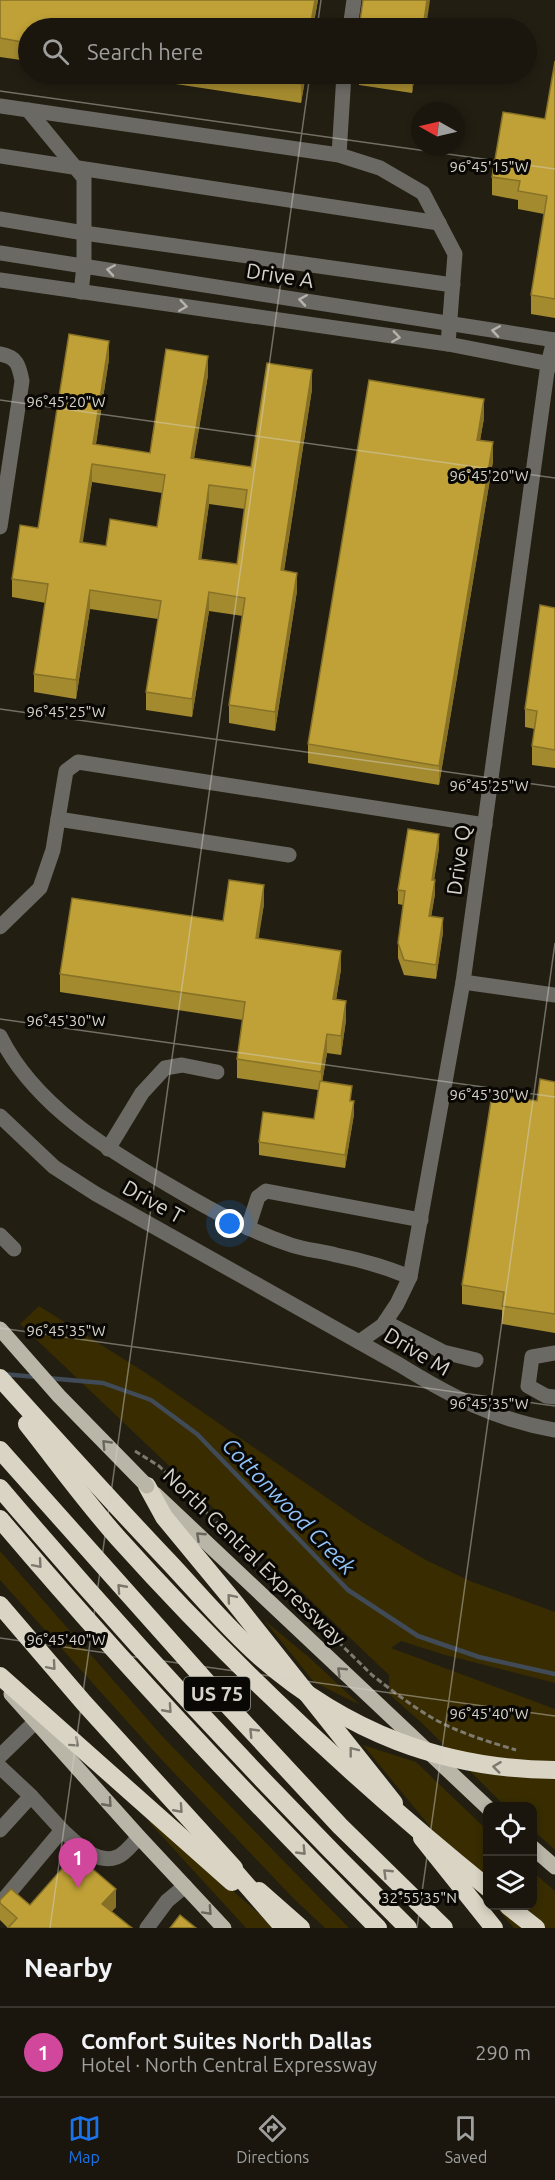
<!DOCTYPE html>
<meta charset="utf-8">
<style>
body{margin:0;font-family:Ubuntu,sans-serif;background:#231f17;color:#f1f3f6}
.controls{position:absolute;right:18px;bottom:18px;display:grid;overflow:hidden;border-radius:12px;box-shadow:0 3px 9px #0003}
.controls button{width:54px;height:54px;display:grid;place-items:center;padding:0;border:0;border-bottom:2px solid #38352e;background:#1a160e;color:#f1f3f6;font:30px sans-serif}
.compass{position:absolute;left:411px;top:102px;width:54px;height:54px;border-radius:50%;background:#1a160e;box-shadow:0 3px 9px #0003;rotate:278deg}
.you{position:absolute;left:230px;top:1224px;width:21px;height:21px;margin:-15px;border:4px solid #fff;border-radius:50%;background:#1a73e8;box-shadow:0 0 0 9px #1a73e833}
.badge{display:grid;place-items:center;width:39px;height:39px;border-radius:50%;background:#1a73e8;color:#fff;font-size:20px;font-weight:700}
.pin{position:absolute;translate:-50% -50px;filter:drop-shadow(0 2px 3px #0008)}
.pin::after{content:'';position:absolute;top:32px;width:21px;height:18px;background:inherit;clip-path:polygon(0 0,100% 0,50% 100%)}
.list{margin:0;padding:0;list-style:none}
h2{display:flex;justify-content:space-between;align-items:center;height:78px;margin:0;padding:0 24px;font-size:26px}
h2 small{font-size:20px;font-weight:400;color:#9f9f9e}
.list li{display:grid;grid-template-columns:39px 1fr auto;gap:18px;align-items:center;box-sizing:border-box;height:90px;padding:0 24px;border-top:2px solid #38352e}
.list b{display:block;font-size:22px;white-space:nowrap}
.list p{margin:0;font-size:20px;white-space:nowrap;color:#9f9f9e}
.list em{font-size:20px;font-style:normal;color:#9f9f9e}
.icon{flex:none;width:33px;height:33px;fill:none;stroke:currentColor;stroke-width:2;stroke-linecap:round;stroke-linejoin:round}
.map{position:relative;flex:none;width:555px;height:1928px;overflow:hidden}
.search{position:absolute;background:#1a160e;box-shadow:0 3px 9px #0003;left:18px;right:18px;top:18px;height:66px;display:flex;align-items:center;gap:15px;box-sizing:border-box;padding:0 21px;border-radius:33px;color:#9f9f9e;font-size:22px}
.sheet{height:168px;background:#1a160e}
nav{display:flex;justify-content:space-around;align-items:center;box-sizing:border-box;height:84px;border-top:2px solid #38352e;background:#1a160e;font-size:16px;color:#9f9f9e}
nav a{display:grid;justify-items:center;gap:3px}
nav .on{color:#1a73e8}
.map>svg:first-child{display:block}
</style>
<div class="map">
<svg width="555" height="1928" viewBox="0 0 555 1928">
<rect width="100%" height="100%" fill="#221e12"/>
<g fill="#382c00">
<path d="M39,1306L146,1373L362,1522L424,1559L470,1581L555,1612V1683L445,1655L401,1641L391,1648L555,1709V1850L533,1830L532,1806H505L423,1724L389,1694V1675L20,1324Z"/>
<path d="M0,1551L162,1736L349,1928H325L292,1897L160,1758L0,1580Z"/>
<path d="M264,1620L311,1659L360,1705L314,1682Z"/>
<path d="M363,1745L416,1762L487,1830V1896Z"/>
<path d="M150,1820L276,1928H246L149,1822Z"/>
<path d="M533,1872L555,1891V1928H514L495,1906H532Z"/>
</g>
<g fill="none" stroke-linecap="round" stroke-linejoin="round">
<g stroke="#404b57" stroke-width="4.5">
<path d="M3,1374L36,1377"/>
<path d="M47,1378L103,1383L151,1400L197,1434L348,1590L418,1636L479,1657L555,1674"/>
</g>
<path stroke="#7e7a70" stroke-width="3" stroke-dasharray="6 3" stroke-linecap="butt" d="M135,1451L159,1466L372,1675C390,1689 409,1704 429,1716C456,1732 486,1741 516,1750"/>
<g stroke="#6b6963" stroke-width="15">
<path d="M350,28L354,0"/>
<path d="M0,106L339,155L380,168L423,193L455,254L448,344"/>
<path d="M28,110L84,178V266L81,292"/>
<path d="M339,155L344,74"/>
<path d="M0,156L439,223"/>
<path d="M0,219L84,233L453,285"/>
<path d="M0,253L555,340"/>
<path d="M0,280L448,344L555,365"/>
<path d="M0,354C17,357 19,365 22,381L0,527"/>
<path d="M58,819L66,771L78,762L485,825"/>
<path d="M0,927L40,888L53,850L58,819L289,855"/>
<path d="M463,982L555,995"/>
<path d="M0,1036C34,1105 108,1150 172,1187C211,1210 249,1231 291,1245C306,1250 321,1251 336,1255C361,1260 386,1267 410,1277"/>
<path d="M0,1116L54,1167L96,1194L400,1365C450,1396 496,1420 555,1430"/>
<path d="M108,1149L142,1093L165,1068L182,1065L217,1072"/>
<path d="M248,1228L258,1197L266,1191L421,1220"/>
<path d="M0,1235L14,1249"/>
<path d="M385,1322L443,1352L476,1360"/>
<path d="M359,1342L383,1325L397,1304L410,1277L463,982L548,364L554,340"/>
<path d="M555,1353L532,1357L528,1386L546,1396L555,1397"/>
<path d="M0,1756L35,1722"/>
<path d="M0,1767L31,1796L0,1830"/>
<path d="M31,1796L62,1830"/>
<path d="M0,1904L62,1830C76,1843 96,1865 117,1857C125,1854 133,1843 139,1837"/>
<path d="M147,1928L167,1901L185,1886"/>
</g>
<g stroke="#b9b6a8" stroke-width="15">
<path d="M155,1494L488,1808"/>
<path d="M11,1694L139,1837L224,1928"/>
<path d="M532,1847L555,1867"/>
</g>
<g stroke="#d9d4c4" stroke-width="18">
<path d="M0,1450L221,1698L340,1826L444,1928"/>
<path d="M147,1486L164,1517L235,1603L394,1803"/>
<path d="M0,1488C129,1640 266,1787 408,1928"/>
<path d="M0,1519C120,1661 247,1796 378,1928"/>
<path d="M0,1605L84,1703L234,1868"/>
<path d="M0,1676L232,1882"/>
<path d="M422,1838L494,1928"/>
<path d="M259,1891L301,1928"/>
<path d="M508,1906L536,1928"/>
</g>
<path stroke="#b9b6a8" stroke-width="15" d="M0,1329L59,1396L147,1486"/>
<g stroke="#d9d4c4" stroke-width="18">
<path d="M0,1378C56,1440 112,1502 169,1562C199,1594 228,1629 260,1657C346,1732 442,1769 555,1770"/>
<path d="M27,1424C57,1462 86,1502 118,1538C232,1665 356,1781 488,1888"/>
<path d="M223,1858L284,1928"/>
</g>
</g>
<g fill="#a48a2f" fill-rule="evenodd">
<path d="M0,0H318L313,28H28V61L0,57Z"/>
<path d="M555,61V318L531,314V295L544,214L518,209V200L492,195V177L545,119Z"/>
<path d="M110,74H306L301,103Z"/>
<path d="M359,74H415L412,93L359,85Z"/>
<path d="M109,359L96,444L150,453L208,375L194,458L251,467L312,389L284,571L297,591L275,731L229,723V705L243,616L209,611L192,717L146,710V692L158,619L90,609L76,699L34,692V674L46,603L12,597V579L38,528ZM92,482L162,493L157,527L106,546L82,543ZM209,504L245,509L237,564L201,559Z"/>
<path d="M484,418L480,440L493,461L439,785L308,763V744Z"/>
<path d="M555,608V768L532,765V746L535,729L525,727V709Z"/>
<path d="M439,848L434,880L435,894L431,916L443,932L436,979L404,975L398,958V943L403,905L398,904V890Z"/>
<path d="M264,904L258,938L341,969L336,1000L346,1020L341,1055L327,1053L322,1082L352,1101L354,1114L345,1168L259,1155V1142L314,1119L318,1090L237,1078V1059L243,1020L60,992V974L223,921Z"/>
<path d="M555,1082V1333L502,1324V1310L462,1304V1285L537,1101Z"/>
<path d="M0,1900L30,1905L116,1907L111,1912L8,1928L0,1920Z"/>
</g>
<g fill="#867126">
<path d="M315,0H318L313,28H310Z"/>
<path d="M427,0H430L426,28H423Z"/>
<path d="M303,74H306L301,103V84Z"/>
<path d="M412,74H415L412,93Z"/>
<path d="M109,341V359L93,462V444Z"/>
<path d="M208,356V375L191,476V458Z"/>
<path d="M312,370V389L281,589V570Z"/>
<path d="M484,399V418L477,458V440Z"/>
<path d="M493,442V461L439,785V766Z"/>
<path d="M92,464V482L80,561V542Z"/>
<path d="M209,485V504L199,577V559Z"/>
<path d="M297,573V591L275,731V712Z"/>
<path d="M90,590V609L76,699V680Z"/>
<path d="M209,592V611L192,717V699Z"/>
<path d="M439,834V848L432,894V880Z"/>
<path d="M435,880V894L429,930V916Z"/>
<path d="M264,885V904L256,956V938Z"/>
<path d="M443,918V932L436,979V965Z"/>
<path d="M341,951V969L333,1018V999Z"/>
<path d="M346,1001V1020L341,1055V1036Z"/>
<path d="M327,1034V1053L321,1090V1072Z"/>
<path d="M354,1101V1114L345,1168V1155Z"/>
<path d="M116,1889V1907L102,1922V1904Z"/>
</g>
<g fill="#bfa137" stroke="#867126" stroke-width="1.5" fill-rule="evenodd">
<path d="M0,0H315L310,28H28V43L0,38Z"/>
<path d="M363,0H427L423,28H359Z"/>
<path d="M555,61V299L531,295L547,196L518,191L520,181L492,177L503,112L545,119Z"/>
<path d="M232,74H303L301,84Z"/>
<path d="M69,334L109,341L93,444L150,453L166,349L208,356L191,458L251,467L267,363L312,370L281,570L297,573L275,712L229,705L245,598L209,592L192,699L146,692L161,601L90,590L76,680L34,674L48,584L12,579L20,525L38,528ZM92,464L165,475L157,527L110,519L106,546L80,542ZM209,485L247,490L237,564L199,559Z"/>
<path d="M369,380L484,399L477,440L493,442L439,766L308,744Z"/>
<path d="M540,605L555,608V750L532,746L537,711L525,709Z"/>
<path d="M408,829L439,834L432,880H435L429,916L443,918L436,965L404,960L398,943L405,891L398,890Z"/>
<path d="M229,880L264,885L256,938L341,951L333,999L346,1001L341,1036L327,1034L321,1072L237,1059L245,1002L60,974L72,898L223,921Z"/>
<path d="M540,1079L555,1082V1314L502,1306L504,1292L462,1285L492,1094L537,1101Z"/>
<path d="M320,1081L352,1086L350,1101H354L345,1155L259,1142L263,1112L314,1119Z"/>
<path d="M75,1854L116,1889L102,1904L132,1928H8L17,1918L0,1903V1900L11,1889L30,1905Z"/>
<path d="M180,1915L196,1928H170Z"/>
</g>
<defs><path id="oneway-chevron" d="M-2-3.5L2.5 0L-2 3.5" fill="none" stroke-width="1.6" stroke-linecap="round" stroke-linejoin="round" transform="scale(1.5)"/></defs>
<g stroke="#b6b3ac">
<use href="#oneway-chevron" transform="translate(111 270) rotate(-171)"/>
<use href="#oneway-chevron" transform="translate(303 300) rotate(-171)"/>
<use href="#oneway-chevron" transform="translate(183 306) rotate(8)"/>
<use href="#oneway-chevron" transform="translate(496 331) rotate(-171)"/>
<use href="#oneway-chevron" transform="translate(396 337) rotate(8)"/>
</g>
<g stroke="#6a685e">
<use href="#oneway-chevron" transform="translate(106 1444) rotate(-134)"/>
<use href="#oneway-chevron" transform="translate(200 1536) rotate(-137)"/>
<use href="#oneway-chevron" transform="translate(341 1671) rotate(-136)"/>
<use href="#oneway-chevron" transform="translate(108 1803) rotate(48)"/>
<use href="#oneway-chevron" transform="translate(208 1911) rotate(47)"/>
</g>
<g stroke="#7c786e">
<use href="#oneway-chevron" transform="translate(38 1564) rotate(49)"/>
<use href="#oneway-chevron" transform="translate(121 1588) rotate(-132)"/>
<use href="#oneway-chevron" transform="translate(231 1598) rotate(-130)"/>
<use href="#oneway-chevron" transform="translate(52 1666) rotate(49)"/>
<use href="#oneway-chevron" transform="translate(168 1709) rotate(48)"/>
<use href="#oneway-chevron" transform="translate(253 1732) rotate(-134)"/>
<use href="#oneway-chevron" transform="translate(75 1743) rotate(42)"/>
<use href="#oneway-chevron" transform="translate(353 1751) rotate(-128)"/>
<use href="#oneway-chevron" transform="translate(497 1767) rotate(-173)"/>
<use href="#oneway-chevron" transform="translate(179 1809) rotate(48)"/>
<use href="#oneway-chevron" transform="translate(302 1851) rotate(46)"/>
<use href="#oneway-chevron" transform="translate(387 1873) rotate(-136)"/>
</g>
<path fill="none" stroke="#d6d3cb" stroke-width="1.5" stroke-opacity="0.45" d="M317,28L321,0M0,91L555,169M0,400L555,478M0,709L555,787M0,1019L555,1097M0,1328L555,1406M0,1638L555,1716M50,1928L310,74M417,1928L555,943"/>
<g text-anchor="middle" stroke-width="6" stroke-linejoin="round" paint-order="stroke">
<rect fill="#0a0804" stroke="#99968f" stroke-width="1.5" x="184" y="1677" width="66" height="34" rx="4.5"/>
<g font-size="20" font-weight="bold" fill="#d6d3cb">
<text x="217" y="1701">US 75</text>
</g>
<g font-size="21" fill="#d6d3cb" stroke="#0a0804">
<text transform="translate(280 276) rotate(9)" y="7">Drive A</text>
<text transform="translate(459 860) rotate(-82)" y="7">Drive Q</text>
<text transform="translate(153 1202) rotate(29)" y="7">Drive T</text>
<text transform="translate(417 1352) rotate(31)" y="7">Drive M</text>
<text transform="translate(254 1557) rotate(44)" y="7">North Central Expressway</text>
</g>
<g font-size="22" font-style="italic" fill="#8fc3f9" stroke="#0a0804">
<text transform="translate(289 1506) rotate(46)" y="8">Cottonwood Creek</text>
</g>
</g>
<g font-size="15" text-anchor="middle" fill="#d6d3cb" stroke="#0a0804" stroke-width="6" stroke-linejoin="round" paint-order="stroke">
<text x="489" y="172">96°45'15"W</text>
<text x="66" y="407">96°45'20"W</text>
<text x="489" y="481">96°45'20"W</text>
<text x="66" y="717">96°45'25"W</text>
<text x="489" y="791">96°45'25"W</text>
<text x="66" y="1026">96°45'30"W</text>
<text x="489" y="1100">96°45'30"W</text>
<text x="66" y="1336">96°45'35"W</text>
<text x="489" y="1409">96°45'35"W</text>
<text x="66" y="1645">96°45'40"W</text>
<text x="489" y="1719">96°45'40"W</text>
<text x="419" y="1903">32°55'35"N</text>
</g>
</svg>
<div class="controls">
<button><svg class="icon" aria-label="locate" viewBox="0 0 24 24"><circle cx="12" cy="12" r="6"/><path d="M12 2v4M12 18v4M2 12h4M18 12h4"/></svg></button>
<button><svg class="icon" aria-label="layers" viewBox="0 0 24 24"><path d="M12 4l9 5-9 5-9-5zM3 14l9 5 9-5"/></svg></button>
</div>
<svg class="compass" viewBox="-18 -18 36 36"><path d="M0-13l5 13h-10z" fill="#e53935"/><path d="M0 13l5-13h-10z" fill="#9f9f9e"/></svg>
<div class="you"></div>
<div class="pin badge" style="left:78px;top:1888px;background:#d1479c">1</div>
<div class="search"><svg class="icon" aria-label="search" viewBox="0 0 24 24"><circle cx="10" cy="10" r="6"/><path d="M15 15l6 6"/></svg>Search here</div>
</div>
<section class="sheet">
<h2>Nearby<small></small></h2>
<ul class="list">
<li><span class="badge" style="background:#d1479c">1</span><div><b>Comfort Suites North Dallas</b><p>Hotel · North Central Expressway</p></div><em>290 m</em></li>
</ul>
</section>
<nav>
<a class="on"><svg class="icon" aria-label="map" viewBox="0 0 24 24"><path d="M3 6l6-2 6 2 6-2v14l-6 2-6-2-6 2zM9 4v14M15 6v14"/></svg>Map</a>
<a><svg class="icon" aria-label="directions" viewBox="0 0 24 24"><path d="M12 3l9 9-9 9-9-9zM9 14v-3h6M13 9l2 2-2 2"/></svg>Directions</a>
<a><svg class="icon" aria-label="saved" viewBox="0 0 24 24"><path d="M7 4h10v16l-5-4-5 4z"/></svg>Saved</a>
</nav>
